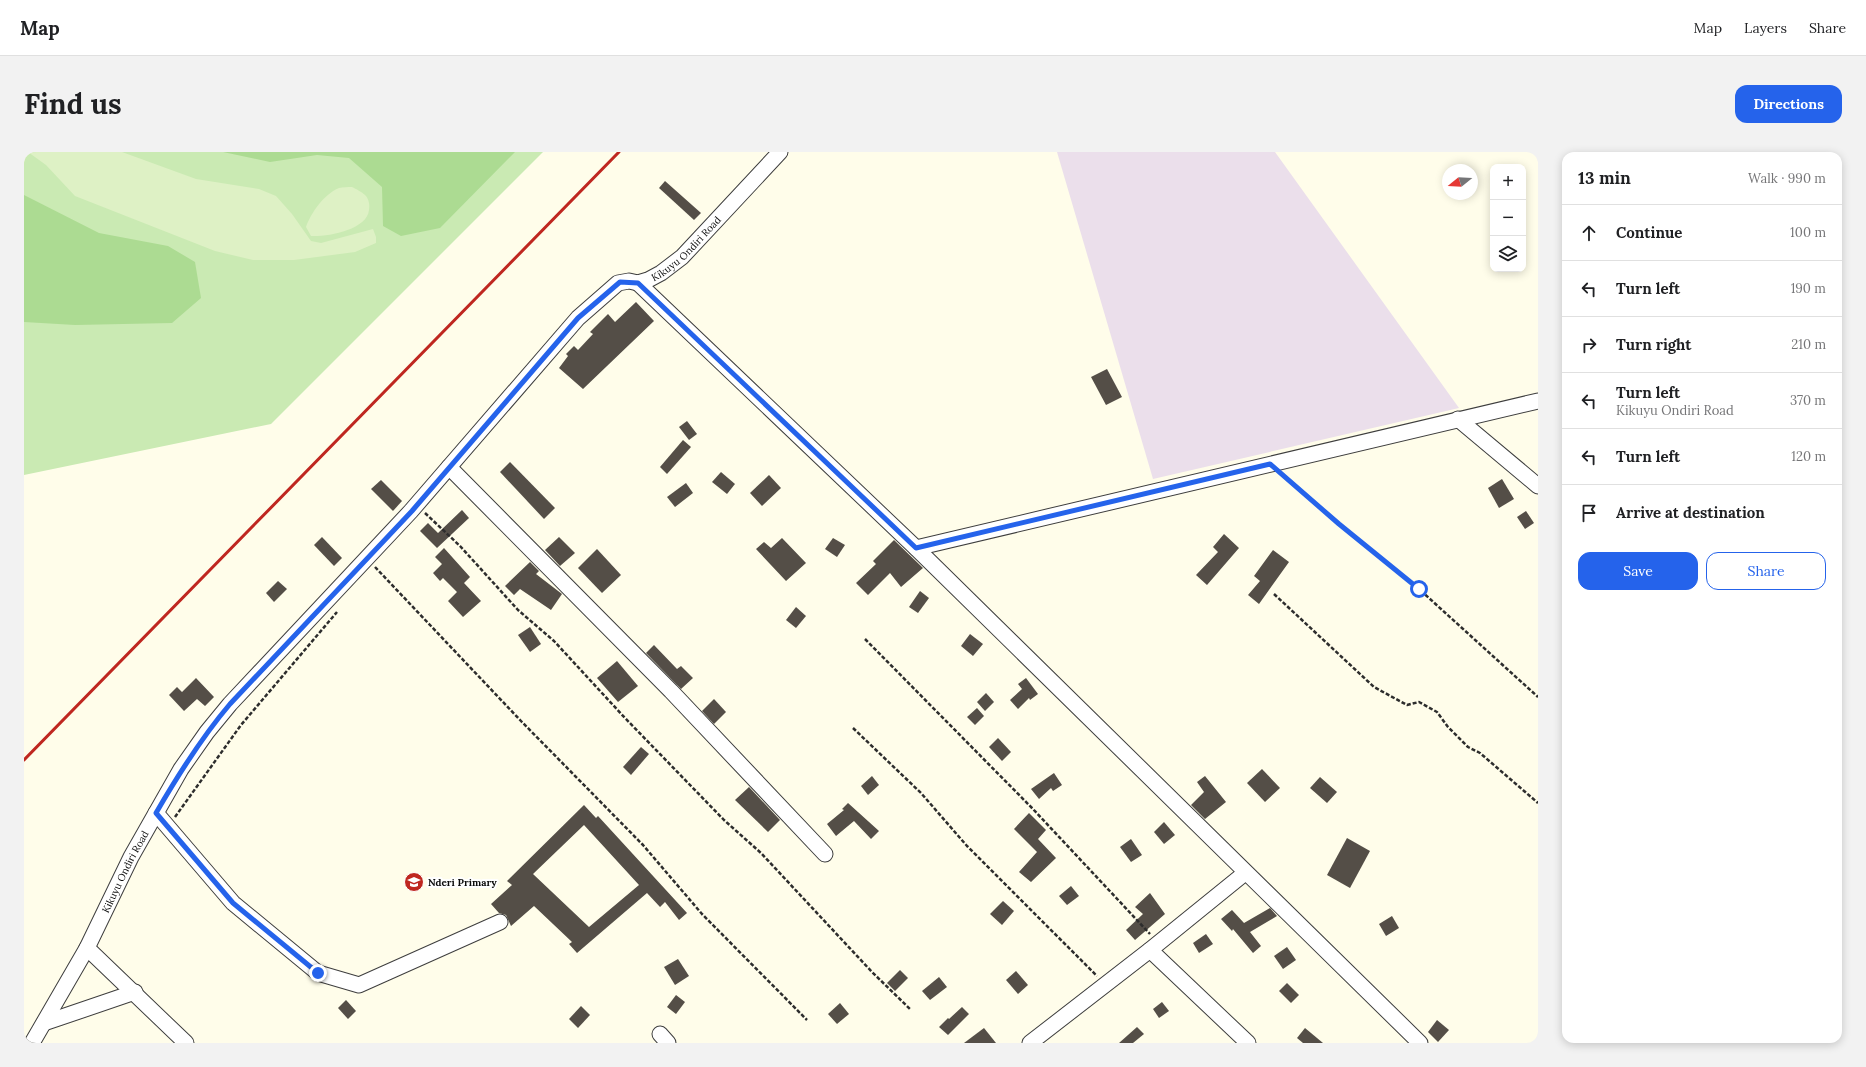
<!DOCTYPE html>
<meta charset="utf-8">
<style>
body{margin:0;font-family:Lora,serif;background:#f2f2f2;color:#202124}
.controls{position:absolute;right:12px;top:12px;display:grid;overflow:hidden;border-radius:8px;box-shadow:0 2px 10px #0003}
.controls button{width:36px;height:36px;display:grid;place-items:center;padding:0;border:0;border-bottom:1px solid #e0e0e0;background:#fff;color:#202124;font:20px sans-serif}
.compass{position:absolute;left:1418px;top:12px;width:36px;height:36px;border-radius:50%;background:#fff;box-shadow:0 2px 10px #0003;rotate:252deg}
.stop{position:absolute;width:12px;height:12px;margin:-9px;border:3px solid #2563eb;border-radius:50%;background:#fff}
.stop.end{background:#2563eb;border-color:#fff;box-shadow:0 1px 4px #0008}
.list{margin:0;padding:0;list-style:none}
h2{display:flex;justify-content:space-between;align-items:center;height:52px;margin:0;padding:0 16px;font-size:17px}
h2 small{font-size:13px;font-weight:400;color:#757577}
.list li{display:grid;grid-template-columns:26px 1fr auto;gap:12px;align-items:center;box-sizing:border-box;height:56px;padding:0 16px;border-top:1px solid #e0e0e0}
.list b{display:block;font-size:15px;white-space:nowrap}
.list p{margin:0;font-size:13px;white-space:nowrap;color:#757577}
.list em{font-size:13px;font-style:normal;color:#757577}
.actions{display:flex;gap:8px;padding:12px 16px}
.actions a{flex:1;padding:9px 0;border:1px solid #2563eb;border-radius:12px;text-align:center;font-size:14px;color:#2563eb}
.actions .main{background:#2563eb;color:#fff}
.icon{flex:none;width:22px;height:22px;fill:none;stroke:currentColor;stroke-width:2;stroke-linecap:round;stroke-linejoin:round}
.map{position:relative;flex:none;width:1514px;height:891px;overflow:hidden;border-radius:12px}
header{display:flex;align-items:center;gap:24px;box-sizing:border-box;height:56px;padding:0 20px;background:#fff;border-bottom:1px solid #e0e0e0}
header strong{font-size:19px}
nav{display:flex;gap:22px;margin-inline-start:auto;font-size:14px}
.intro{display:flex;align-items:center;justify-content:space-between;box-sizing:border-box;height:96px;padding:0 24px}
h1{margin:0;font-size:28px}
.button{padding:10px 18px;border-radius:12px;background:#2563eb;color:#fff;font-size:14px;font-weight:700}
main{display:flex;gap:24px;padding:0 24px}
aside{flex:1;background:#fff;border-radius:12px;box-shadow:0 2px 10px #0003}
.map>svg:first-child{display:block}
</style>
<header>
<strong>Map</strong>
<nav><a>Map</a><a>Layers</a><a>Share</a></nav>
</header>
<div class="intro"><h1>Find us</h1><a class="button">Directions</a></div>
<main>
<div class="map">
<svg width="1514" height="891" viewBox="0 0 1514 891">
<rect width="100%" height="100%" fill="#fffdea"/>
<path fill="#ebdfeb" d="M1033,0H1251L1435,256L1129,327Z"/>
<path fill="#caeab3" d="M0,0H519L247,272L0,323Z"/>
<g fill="#acdb92">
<path d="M199,0H491L416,76L377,84L359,74L358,35L325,6L293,3L246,10Z"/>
<path d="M0,43L75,81L144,94L171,110L177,146L148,171L51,173L0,170Z"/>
</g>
<g fill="#def1c5">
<path d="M4,0H98L172,27L235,37L252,44L268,62L287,89L297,91L349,77L352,85V91L331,100L270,108H229L191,99L51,44L22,13Z"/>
<path d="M328,35C332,37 338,40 341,43C345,47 346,53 345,58C343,78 303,85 287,84L282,75C287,61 300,42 315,36C319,35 324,35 328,35Z"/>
</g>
<g fill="#544e47" fill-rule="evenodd">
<path d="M641,29L677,61L670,68L635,36Z"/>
<path d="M612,150L630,169L559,237L535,216L544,204L542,202L550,194L554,198L569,182L566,180L584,162L591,170Z"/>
<path d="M1083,217L1098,245L1082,253L1067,225Z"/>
<path d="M663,269L673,282L665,288L655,275Z"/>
<path d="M659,288L667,295L643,322L636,315Z"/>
<path d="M486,310L531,356L520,367L476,320Z"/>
<path d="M697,320L711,332L703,342L688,330Z"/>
<path d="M745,323L757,336L738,354L726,341Z"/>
<path d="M1478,327L1490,347L1475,356L1464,336Z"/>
<path d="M357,328L378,349L369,359L347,337Z"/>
<path d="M662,331L669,341L651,355L643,345Z"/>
<path d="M438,358L445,366L413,396L396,379L404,371L414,381Z"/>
<path d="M1502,359L1510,371L1501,377L1493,365Z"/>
<path d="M1200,382L1215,396L1183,433L1172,423L1194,400L1189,395Z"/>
<path d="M298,385L318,406L310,414L290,393Z"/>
<path d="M535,385L551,401L536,414L521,398Z"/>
<path d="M758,386L782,411L762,429L732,397L740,390L747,396Z"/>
<path d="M809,386L821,393L813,405L801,397Z"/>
<path d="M870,388L899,416L877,435L866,421L844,443L832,431L852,412L849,409Z"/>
<path d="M420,396L446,425L440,431L457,449L439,465L424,449L433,440L419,426L416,429L409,421L418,412L411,405Z"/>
<path d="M573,397L597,423L578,441L554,416Z"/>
<path d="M1249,398L1265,410L1235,452L1224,443L1236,429L1230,424Z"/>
<path d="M506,410L515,419L512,422L538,442L527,458L496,437L490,443L481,434Z"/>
<path d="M254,429L263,437L250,450L242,441Z"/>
<path d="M896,439L905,446L894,461L885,455Z"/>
<path d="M772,455L782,464L772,476L762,468Z"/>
<path d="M506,475L517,492L506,500L494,483Z"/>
<path d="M946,482L959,492L949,504L937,494Z"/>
<path d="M630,493L653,517L657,514L669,526L657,537L622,501Z"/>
<path d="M593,509L614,534L594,550L573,526Z"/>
<path d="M172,526L190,545L181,554L173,547L160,559L145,543L153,535L158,540Z"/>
<path d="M1002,526L1014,542L1006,548L1005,546L994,557L986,548L998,537L994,532Z"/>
<path d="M962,541L970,550L961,559L953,550Z"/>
<path d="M690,547L702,560L690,572L678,559Z"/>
<path d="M953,556L960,564L951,573L943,565Z"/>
<path d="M974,586L987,600L978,609L965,595Z"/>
<path d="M617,595L625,602L607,623L599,615Z"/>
<path d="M1238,617L1256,636L1241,650L1223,631Z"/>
<path d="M1030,621L1038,633L1029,639L1027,636L1015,647L1007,637Z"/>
<path d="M848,624L855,633L844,643L837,634Z"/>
<path d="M1181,624L1202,650L1181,667L1167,653L1180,640L1173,630Z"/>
<path d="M1296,625L1313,640L1303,651L1286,636Z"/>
<path d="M725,635L756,668L744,680L711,648Z"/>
<path d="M824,651L855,679L847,687L830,669L812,684L803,672L820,658L818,657Z"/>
<path d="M560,653L572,666L574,664L663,761L655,768L641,750L636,755L623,741L553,801L545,792L548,790L510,754L487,774L482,763L475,761L467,752L488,733L483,729ZM560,673L615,733L565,775L509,722Z"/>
<path d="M1005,661L1022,678L1014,687L1032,706L1007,730L995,720L1013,700L990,677Z"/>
<path d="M1140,670L1151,683L1140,692L1130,680Z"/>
<path d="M1323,686L1346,699L1326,736L1303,723Z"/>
<path d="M1107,687L1118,703L1107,710L1096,695Z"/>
<path d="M1047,734L1055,744L1043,753L1035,744Z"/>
<path d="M1126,741L1141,762L1111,788L1102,778L1119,762L1111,755Z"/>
<path d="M979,749L990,759L978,773L966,762Z"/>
<path d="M1246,756L1253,764L1226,780L1237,794L1229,801L1209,777L1208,779L1197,767L1208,758L1220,771Z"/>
<path d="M1368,764L1375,776L1362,784L1355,772Z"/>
<path d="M1182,782L1189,792L1175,801L1169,791Z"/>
<path d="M1263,795L1272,808L1259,817L1250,804Z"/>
<path d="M654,807L665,824L651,833L640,815Z"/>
<path d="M876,818L884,826L871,839L863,831Z"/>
<path d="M992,819L1004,833L994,842L982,828Z"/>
<path d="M915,825L923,835L906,848L898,839Z"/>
<path d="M1263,831L1275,843L1267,851L1255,839Z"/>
<path d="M652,843L661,850L652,862L643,855Z"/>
<path d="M322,848L332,859L324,867L314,856Z"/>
<path d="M1138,850L1145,859L1135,866L1129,857Z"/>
<path d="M816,851L825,862L813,872L804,862Z"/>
<path d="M557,854L566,863L554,876L545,867Z"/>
<path d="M938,855L945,862L924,883L915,875L924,866L925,867Z"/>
<path d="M1413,868L1425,878L1414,890L1404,880Z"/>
<path d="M1113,875L1120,882L1109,891H1095Z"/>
<path d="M960,876L972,891H940Z"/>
<path d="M1281,876L1299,891H1279L1273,886Z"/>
</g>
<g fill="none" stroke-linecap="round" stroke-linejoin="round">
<defs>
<g id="minor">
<path d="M614,131L892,396L1396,891"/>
<path d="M1434,267L1514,334"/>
<path d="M425,315L647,539L801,702"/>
<path d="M892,396L1514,249"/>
<path d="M132,661L209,751L294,821L335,833L476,770"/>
<path d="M63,796L162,891"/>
<path d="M1126,798L1224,891"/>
<path d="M20,871L111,840"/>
<path d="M636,882L644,891"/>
<path id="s1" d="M8,891L63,796L107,705L157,617L183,580L206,552L387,359L554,166L594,131L605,129L614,131L624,128L637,121L658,105L756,0"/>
<path d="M1006,891L1126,798L1221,721"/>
</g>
</defs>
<use href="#minor" stroke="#3e3e3e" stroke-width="17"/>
<g stroke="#2d2d2d" stroke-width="2.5" stroke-dasharray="4 2" stroke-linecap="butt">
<path d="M1259,323L1315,372L1395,437L1514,545"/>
<path d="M401,361L436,394L494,458L530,489L601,566L700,668L737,701L848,820L887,858"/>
<path d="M351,415L497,569L619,693L678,762L783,868"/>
<path d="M1250,442L1350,535L1383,553L1395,550L1413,560L1424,575L1444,595L1456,601L1514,651"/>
<path d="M841,487L1008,656L1126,782"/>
<path d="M829,576L897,641L943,694L1073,824"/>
<path d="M151,665L217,573L313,460"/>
</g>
<use href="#minor" stroke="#fff" stroke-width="15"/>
<path stroke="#bf2720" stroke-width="3" d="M0,608L595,0"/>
</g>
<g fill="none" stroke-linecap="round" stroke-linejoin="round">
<path stroke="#2563eb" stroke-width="5" d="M294,821L209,751L132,661C154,623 177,586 206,552L388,359L554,166L596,130L614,131L892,396L1246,312L1315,372L1395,437"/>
</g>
<defs>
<symbol id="school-disc" viewBox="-11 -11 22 22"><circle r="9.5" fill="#bf2720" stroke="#fff"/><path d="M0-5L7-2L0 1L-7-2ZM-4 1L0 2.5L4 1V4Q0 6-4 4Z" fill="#fff"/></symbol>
</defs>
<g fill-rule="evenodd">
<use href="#school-disc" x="379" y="719" width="22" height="22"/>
</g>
<g text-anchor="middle" stroke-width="4" stroke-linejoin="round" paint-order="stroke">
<g font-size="10" fill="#0b0b0b" stroke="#fff">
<text dy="4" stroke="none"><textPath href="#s1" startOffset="1047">Kikuyu Ondiri Road</textPath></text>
<text dy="4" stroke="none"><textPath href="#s1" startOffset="195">Kikuyu Ondiri Road</textPath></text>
</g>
<g font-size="10" font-weight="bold" fill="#0b0b0b" stroke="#fff" text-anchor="start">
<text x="404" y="734">Nderi Primary</text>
</g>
</g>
</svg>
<div class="controls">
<button>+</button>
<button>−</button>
<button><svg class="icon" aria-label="layers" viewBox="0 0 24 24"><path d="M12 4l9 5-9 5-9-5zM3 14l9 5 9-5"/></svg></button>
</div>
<svg class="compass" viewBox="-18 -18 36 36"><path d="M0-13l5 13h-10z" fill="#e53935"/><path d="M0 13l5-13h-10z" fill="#757577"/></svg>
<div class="stop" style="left:1395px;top:437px"></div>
<div class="stop end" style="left:294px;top:821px"></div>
</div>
<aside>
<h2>13 min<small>Walk · 990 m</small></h2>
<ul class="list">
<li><svg class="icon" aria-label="ahead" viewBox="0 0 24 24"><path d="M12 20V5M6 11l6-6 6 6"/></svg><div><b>Continue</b></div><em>100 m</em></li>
<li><svg class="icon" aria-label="left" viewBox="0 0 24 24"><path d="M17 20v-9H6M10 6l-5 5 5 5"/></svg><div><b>Turn left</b></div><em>190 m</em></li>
<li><svg class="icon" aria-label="right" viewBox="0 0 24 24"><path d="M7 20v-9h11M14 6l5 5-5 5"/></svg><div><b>Turn right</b></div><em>210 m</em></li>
<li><svg class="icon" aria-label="left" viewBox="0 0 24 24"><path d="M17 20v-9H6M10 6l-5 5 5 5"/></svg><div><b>Turn left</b><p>Kikuyu Ondiri Road</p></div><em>370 m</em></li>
<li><svg class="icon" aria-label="left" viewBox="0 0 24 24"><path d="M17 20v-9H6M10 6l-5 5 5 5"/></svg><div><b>Turn left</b></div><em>120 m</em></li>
<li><svg class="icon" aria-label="arrive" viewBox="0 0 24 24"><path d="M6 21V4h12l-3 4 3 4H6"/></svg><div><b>Arrive at destination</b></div></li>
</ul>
<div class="actions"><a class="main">Save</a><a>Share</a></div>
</aside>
</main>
